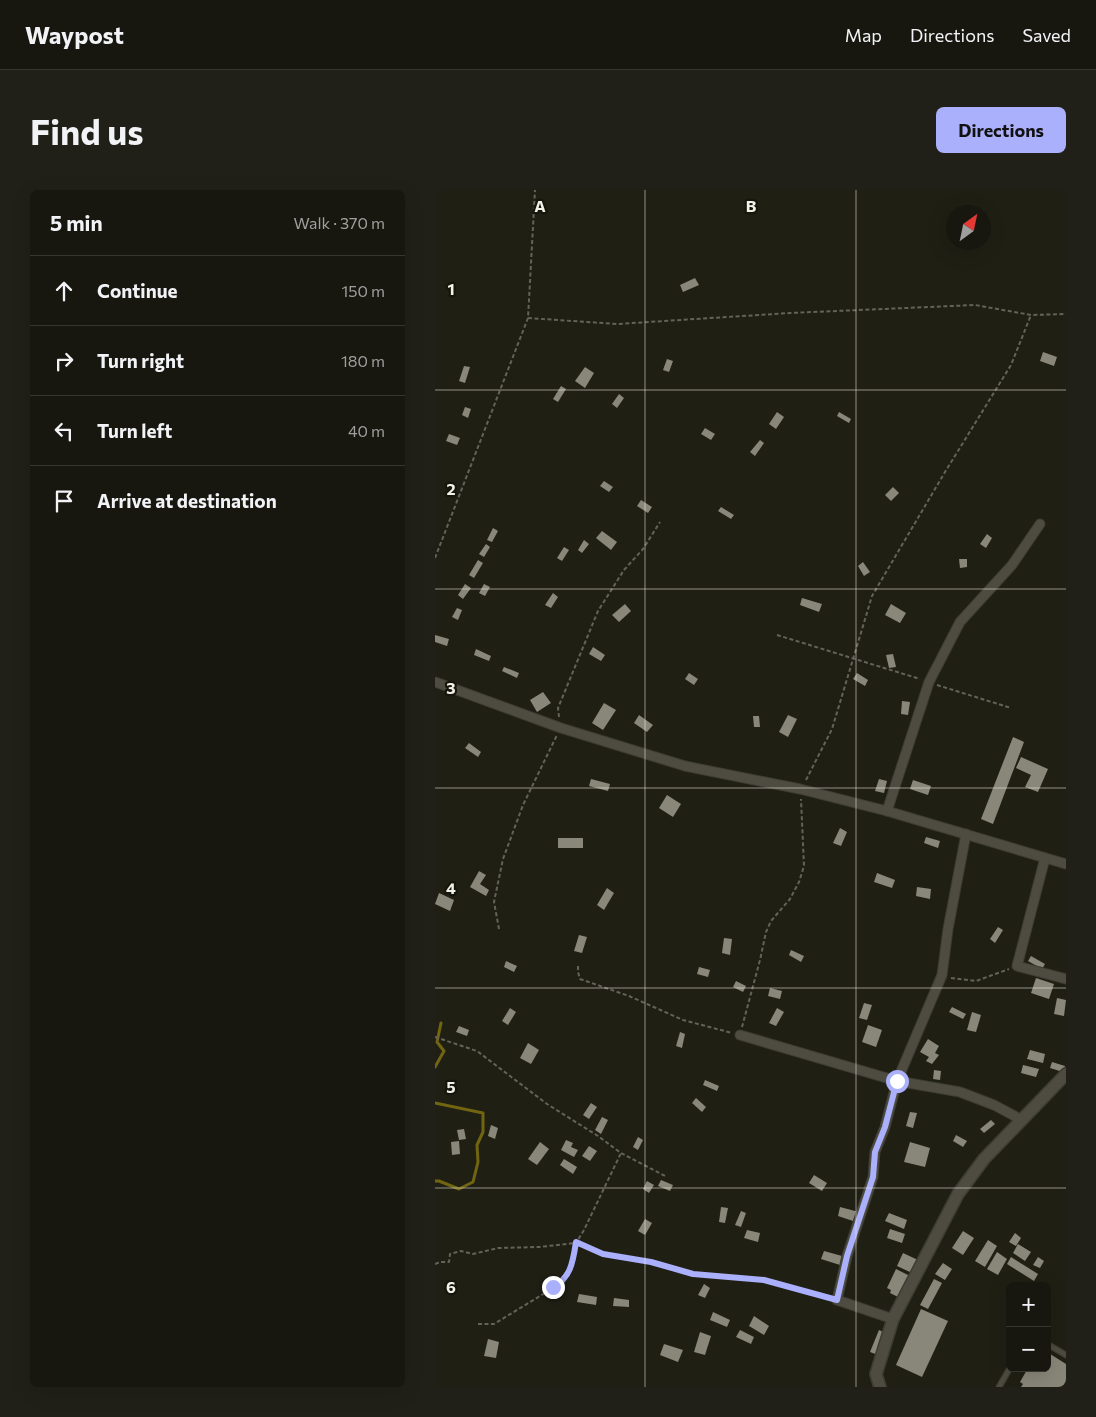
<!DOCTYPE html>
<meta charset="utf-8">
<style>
body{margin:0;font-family:Commissioner,sans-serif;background:#212018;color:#f1f3f6}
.controls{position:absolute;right:15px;bottom:15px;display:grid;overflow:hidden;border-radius:8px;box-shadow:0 5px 20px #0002}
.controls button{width:45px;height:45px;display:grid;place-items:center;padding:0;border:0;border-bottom:1px solid #36362f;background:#18170f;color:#f1f3f6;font:25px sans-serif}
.compass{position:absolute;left:511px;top:15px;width:45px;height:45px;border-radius:50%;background:#18170f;box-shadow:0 5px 20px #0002;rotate:33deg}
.stop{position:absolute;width:15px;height:15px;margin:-11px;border:4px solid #aab0fb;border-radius:50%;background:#fff}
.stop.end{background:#aab0fb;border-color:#fff;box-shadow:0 1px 5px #0008}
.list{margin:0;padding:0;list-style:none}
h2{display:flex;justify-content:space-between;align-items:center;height:65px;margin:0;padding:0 20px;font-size:21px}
h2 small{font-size:16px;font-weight:400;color:#9f9f9e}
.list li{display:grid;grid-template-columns:32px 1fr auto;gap:15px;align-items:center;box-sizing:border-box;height:70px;padding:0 20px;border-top:1px solid #36362f}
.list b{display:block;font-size:19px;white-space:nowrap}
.list em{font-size:16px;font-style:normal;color:#9f9f9e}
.icon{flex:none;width:28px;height:28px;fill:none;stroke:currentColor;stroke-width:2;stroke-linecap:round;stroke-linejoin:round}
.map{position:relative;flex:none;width:631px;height:1197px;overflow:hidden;border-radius:8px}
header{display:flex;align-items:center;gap:30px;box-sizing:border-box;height:70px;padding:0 25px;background:#18170f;border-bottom:1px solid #36362f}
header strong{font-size:24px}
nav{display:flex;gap:28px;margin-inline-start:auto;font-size:18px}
.intro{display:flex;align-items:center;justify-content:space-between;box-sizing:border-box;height:120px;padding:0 30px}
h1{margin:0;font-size:35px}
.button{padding:12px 22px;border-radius:8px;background:#aab0fb;color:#111;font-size:18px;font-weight:700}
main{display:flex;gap:30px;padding:0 30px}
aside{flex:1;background:#18170f;border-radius:8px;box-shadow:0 5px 20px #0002}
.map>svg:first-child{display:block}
</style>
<header>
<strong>Waypost</strong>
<nav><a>Map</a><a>Directions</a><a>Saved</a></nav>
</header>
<div class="intro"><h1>Find us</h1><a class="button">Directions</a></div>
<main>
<aside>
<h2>5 min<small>Walk · 370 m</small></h2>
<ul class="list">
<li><svg class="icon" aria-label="ahead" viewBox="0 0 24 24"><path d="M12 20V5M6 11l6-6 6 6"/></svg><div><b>Continue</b></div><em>150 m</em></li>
<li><svg class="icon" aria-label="right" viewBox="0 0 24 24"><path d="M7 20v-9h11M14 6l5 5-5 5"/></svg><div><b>Turn right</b></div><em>180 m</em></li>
<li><svg class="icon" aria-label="left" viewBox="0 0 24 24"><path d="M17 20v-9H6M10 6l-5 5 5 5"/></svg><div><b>Turn left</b></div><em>40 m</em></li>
<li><svg class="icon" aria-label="arrive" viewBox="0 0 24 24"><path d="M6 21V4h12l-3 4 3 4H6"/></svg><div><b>Arrive at destination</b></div></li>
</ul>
</aside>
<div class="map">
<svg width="631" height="1197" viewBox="0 0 631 1197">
<rect width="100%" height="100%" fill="#201f14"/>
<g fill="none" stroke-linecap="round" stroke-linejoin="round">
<g stroke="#716511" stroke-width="3">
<path d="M0,877L9,861L2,852L6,833"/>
<path d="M0,913L48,923V942L42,955L43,972L38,992L24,999L4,991H0"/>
</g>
</g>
<g fill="#898779">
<path d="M260,88L264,95L248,102L245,95Z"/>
<path d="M608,162L622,167L619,176L605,171Z"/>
<path d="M232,169L238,171L234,182L228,180Z"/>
<path d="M29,176L35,177L30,193L24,191Z"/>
<path d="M150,177L159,183L150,198L140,191Z"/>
<path d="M126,196L131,199L123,212L118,209Z"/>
<path d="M184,204L189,208L182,218L177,214Z"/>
<path d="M30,217L36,219L33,228L27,225Z"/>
<path d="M342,222L349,227L341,239L334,234Z"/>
<path d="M404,222L416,229L414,233L402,226Z"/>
<path d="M270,238L280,244L276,250L266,244Z"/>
<path d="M14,244L25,248L22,255L11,251Z"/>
<path d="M325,250L329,253L320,266L315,262Z"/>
<path d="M169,291L178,297L174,302L165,296Z"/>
<path d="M458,297L464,303L456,311L450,305Z"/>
<path d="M206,310L217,317L213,323L202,316Z"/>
<path d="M286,317L299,325L296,329L283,321Z"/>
<path d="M58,338L63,341L57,352L52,350Z"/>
<path d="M167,341L182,352L176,360L161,348Z"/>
<path d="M552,344L557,348L551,358L545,354Z"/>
<path d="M149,350L154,354L147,363L143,360Z"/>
<path d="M51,354L55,357L49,367L44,364Z"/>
<path d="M129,357L134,360L127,371L122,368Z"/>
<path d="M524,369H532V377L525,378Z"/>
<path d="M43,370L48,373L39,388L34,385Z"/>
<path d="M428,372L435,382L429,386L423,376Z"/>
<path d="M30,394L36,398L28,409L23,405Z"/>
<path d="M49,394L55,397L50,406L44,403Z"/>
<path d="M118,403L123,407L116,418L110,415Z"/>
<path d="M367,408L387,414L384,422L365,415Z"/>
<path d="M190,414L196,421L184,432L177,425Z"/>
<path d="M456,414L471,423L465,433L450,425Z"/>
<path d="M22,418L27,420L23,430L17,427Z"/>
<path d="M0,445L14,449L12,456L0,452Z"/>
<path d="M158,457L170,465L166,471L154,464Z"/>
<path d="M41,459L56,466L54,471L39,465Z"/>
<path d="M458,464L461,477L454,478L451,465Z"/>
<path d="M69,477L84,483L82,488L67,481Z"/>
<path d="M254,483L263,489L259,495L250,489Z"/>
<path d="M422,483L433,490L430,496L418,489Z"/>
<path d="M108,502L116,513L102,522L95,510Z"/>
<path d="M467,511L475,512L473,525L466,524Z"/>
<path d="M169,513L181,520L168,540L157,533Z"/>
<path d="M204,525L218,535L212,542L199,533Z"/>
<path d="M353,525L362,529L353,547L344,542Z"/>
<path d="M318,526H324L325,537H319Z"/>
<path d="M578,547L589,552L558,634L546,629Z"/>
<path d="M34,553L46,562L43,567L30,558Z"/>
<path d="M586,567L613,579L603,602L590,597L596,585L581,578Z"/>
<path d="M156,589L175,594L173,601L154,596Z"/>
<path d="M444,589L452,591L449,603L440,601Z"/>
<path d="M478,590L496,596L493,605L475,599Z"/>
<path d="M232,605L246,614L238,627L224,618Z"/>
<path d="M405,638L412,642L406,656L398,653Z"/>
<path d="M491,647L505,651L503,658L489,653Z"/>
<rect x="123" y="648" width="25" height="10"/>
<path d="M44,681L51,685L45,694L54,700L51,706L35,697Z"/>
<path d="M442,683L460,690L457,698L439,692Z"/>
<path d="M482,697L496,699L495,709L481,706Z"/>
<path d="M172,698L179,703L169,720L162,715Z"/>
<path d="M4,703L19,710L15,721L0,714Z"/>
<path d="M563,737L568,740L560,753L555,749Z"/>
<path d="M144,745L152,747L147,763L139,761Z"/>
<path d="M289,748L297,749L295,765L287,763Z"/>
<path d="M356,760L369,766L366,772L354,765Z"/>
<path d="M596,766L610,774L607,779L593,771Z"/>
<path d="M71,771L82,776L79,782L69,777Z"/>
<path d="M264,777L275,780L273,787L262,784Z"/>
<path d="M601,788L619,794L614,809L596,803Z"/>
<path d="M301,791L311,796L308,802L298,797Z"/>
<path d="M335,798L347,801L345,809L333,806Z"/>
<path d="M622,808L631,810L629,826L619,824Z"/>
<path d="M429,813L437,815L432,830L424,828Z"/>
<path d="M517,817L531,824L528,829L514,822Z"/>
<path d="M75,818L81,822L73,835L67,831Z"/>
<path d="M342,818L349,822L341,836L334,833Z"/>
<path d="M537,822L546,825L541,842L532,840Z"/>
<path d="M433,835L447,840L441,857L427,852Z"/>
<path d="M24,836L34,840L32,846L21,842Z"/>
<path d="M245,842L250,844L247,858L241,856Z"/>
<path d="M493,849L504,856L500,863L504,865L497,874L491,871L494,867L485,862Z"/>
<path d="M93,853L104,860L96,874L85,868Z"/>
<path d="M595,860L610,864L608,873L592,869Z"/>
<path d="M617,872L630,876L628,882L615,878Z"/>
<path d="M588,875L604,879L601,887L586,883Z"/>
<path d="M499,880L506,881L505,890L498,889Z"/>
<path d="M270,890L284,896L282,901L268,895Z"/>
<path d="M261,908L271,917L267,922L257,913Z"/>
<path d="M156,913L162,917L154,929L148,925Z"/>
<path d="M475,922L482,923L478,938L471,936Z"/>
<path d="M167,927L173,930L166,944L160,940Z"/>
<path d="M556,930L560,934L549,943L545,939Z"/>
<path d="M56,935L63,938L60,949L53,946Z"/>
<path d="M29,939L31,949L24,950L22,940Z"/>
<path d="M521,945L532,951L528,957L518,951Z"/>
<path d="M203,947L208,950L203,960L198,957Z"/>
<path d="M131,950L138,953L136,957L143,960L139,967L126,960Z"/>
<path d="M24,951L25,964L17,965L16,952Z"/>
<path d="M105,952L114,959L102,975L93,969Z"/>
<path d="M475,952L495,958L490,977L469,972Z"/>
<path d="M154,956L162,961L155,971L147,966Z"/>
<path d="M129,969L142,977L138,984L125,975Z"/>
<path d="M379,985L392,993L387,1001L374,993Z"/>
<path d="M226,990L238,995L235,1001L223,996Z"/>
<path d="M212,991L219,995L214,1003L208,999Z"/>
<path d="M286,1017L293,1018L290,1033L284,1032Z"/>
<path d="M405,1017L424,1022L421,1032L403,1026Z"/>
<path d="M306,1021L311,1023L306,1037L300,1035Z"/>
<path d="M454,1023L472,1030L469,1039L450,1031Z"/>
<path d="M210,1029L217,1033L210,1045L203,1041Z"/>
<path d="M455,1039L470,1044L467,1053L452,1048Z"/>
<path d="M312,1040L325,1043L323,1052L309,1048Z"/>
<path d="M528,1041L539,1048L528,1065L517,1058Z"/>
<path d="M580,1043L586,1048L581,1056L574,1052Z"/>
<path d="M553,1050L562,1056L550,1077L540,1071Z"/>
<path d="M583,1054L596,1062L590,1071L578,1063Z"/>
<path d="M389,1061L407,1066L405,1075L386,1069Z"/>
<path d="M562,1062L572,1069L563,1085L552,1079Z"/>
<path d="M468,1063L483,1070L477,1083L462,1076Z"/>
<path d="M576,1067L603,1084L599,1091L572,1074Z"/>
<path d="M603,1067L609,1071L605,1078L598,1075Z"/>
<path d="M508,1073L517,1079L510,1090L500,1084Z"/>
<path d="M461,1079L475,1086L463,1107L455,1103L456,1100L452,1098Z"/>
<path d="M499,1089L507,1093L493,1119L485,1115Z"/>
<path d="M269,1094L275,1098L270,1108L263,1105Z"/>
<path d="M144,1104L162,1107L161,1115L142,1112Z"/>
<path d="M179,1108L194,1110V1117L178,1116Z"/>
<path d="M486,1119L513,1131L487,1187L461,1175Z"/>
<path d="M278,1122L295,1130L292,1137L275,1130Z"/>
<path d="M319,1126L334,1136L329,1145L314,1136Z"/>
<path d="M305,1140L319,1147L316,1154L301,1147Z"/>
<path d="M444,1140L452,1144L443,1165L435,1162Z"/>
<path d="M265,1142L276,1146L270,1165L259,1162Z"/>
<path d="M53,1149L64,1152L61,1168L49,1166Z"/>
<path d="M229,1154L248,1160L243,1172L225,1165Z"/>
<path d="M612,1162L631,1174V1197H586L588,1194L585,1192L593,1178H612Z"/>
</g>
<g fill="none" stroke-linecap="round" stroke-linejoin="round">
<defs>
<g id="service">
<path d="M612,1154L631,1165"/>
<path d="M564,1197L575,1178"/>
</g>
<g id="minor">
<path d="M0,492L126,538L250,576L365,599L452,621L631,674"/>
<path d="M452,621L494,492L525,432L577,375L605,334"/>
<path d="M610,668L582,776L631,789"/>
<path d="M305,845L462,891L525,902L559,915L587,930"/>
<path d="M458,1129L402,1110L412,1066L438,987L440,962L450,937L462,891L507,785L513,739L531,644"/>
</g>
<path id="tertiary" d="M445,1197L441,1184L458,1129L523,1004L549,969L631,884"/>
</defs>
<use href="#service" stroke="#3d3c35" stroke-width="7"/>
<use href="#minor" stroke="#3d3c35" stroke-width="11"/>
<use href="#tertiary" stroke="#3d3c35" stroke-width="14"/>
<g stroke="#64635a" stroke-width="2" stroke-dasharray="4 2.5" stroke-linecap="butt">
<path d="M93,128L182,134L355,123L540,115L596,125L631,124"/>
<path d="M0,368L93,128L100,0"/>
<path d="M342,445L485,489"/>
<path d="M502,495L576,518"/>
<path d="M124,527L123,518L163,421L189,380L208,359L225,332"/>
<path d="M371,590L397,539L437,406L510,282L576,175L596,125"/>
<path d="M64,739L59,712L68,669L88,615L122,545"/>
<path d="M143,776V782L145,789L194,806L248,830L297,843"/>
<path d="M516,788L541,791L574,779"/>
<path d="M307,837L325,770L331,742L336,731L355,709L364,692L369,676L366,609"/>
<path d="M0,847L42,861L112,914L163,946L186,963L232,987"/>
<path d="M0,1074L5,1072H14L15,1064L26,1061L38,1064L63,1058L104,1057L141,1053L167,1064L216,1072L258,1084L329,1090L393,1108"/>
<path d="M43,1134H59L128,1092L138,1070L141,1053L149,1040L186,963"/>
</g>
<use href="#service" stroke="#4e4c40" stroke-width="4.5"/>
<use href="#minor" stroke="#4e4c40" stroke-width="9"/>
<use href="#tertiary" stroke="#4e4c40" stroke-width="11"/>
</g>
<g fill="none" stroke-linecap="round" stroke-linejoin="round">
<path stroke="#aab0fb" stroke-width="6" d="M118,1097C136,1088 138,1071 141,1052L168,1064L216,1072L258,1084L329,1090L402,1110L412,1066L438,987L440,962L450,937L462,891"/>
</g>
<path fill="none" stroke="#f2f1ea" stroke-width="1" stroke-opacity="0.55" d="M210,0V1197M421,0V1197M0,200H631M0,399H631M0,598H631M0,798H631M0,998H631"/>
<g font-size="16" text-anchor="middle" font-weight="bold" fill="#f2f1ea" stroke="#17160b" stroke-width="4.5" stroke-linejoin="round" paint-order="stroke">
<text x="105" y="22">A</text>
<text x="316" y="22">B</text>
<text x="16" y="105">1</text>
<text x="16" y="305">2</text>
<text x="16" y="504">3</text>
<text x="16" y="704">4</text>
<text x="16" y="903">5</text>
<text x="16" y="1103">6</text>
</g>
</svg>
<div class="controls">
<button>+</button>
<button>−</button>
</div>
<svg class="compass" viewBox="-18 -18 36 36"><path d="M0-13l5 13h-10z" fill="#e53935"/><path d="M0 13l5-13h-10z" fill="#9f9f9e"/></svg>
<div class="stop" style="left:462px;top:891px"></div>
<div class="stop end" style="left:118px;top:1097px"></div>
</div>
</main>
